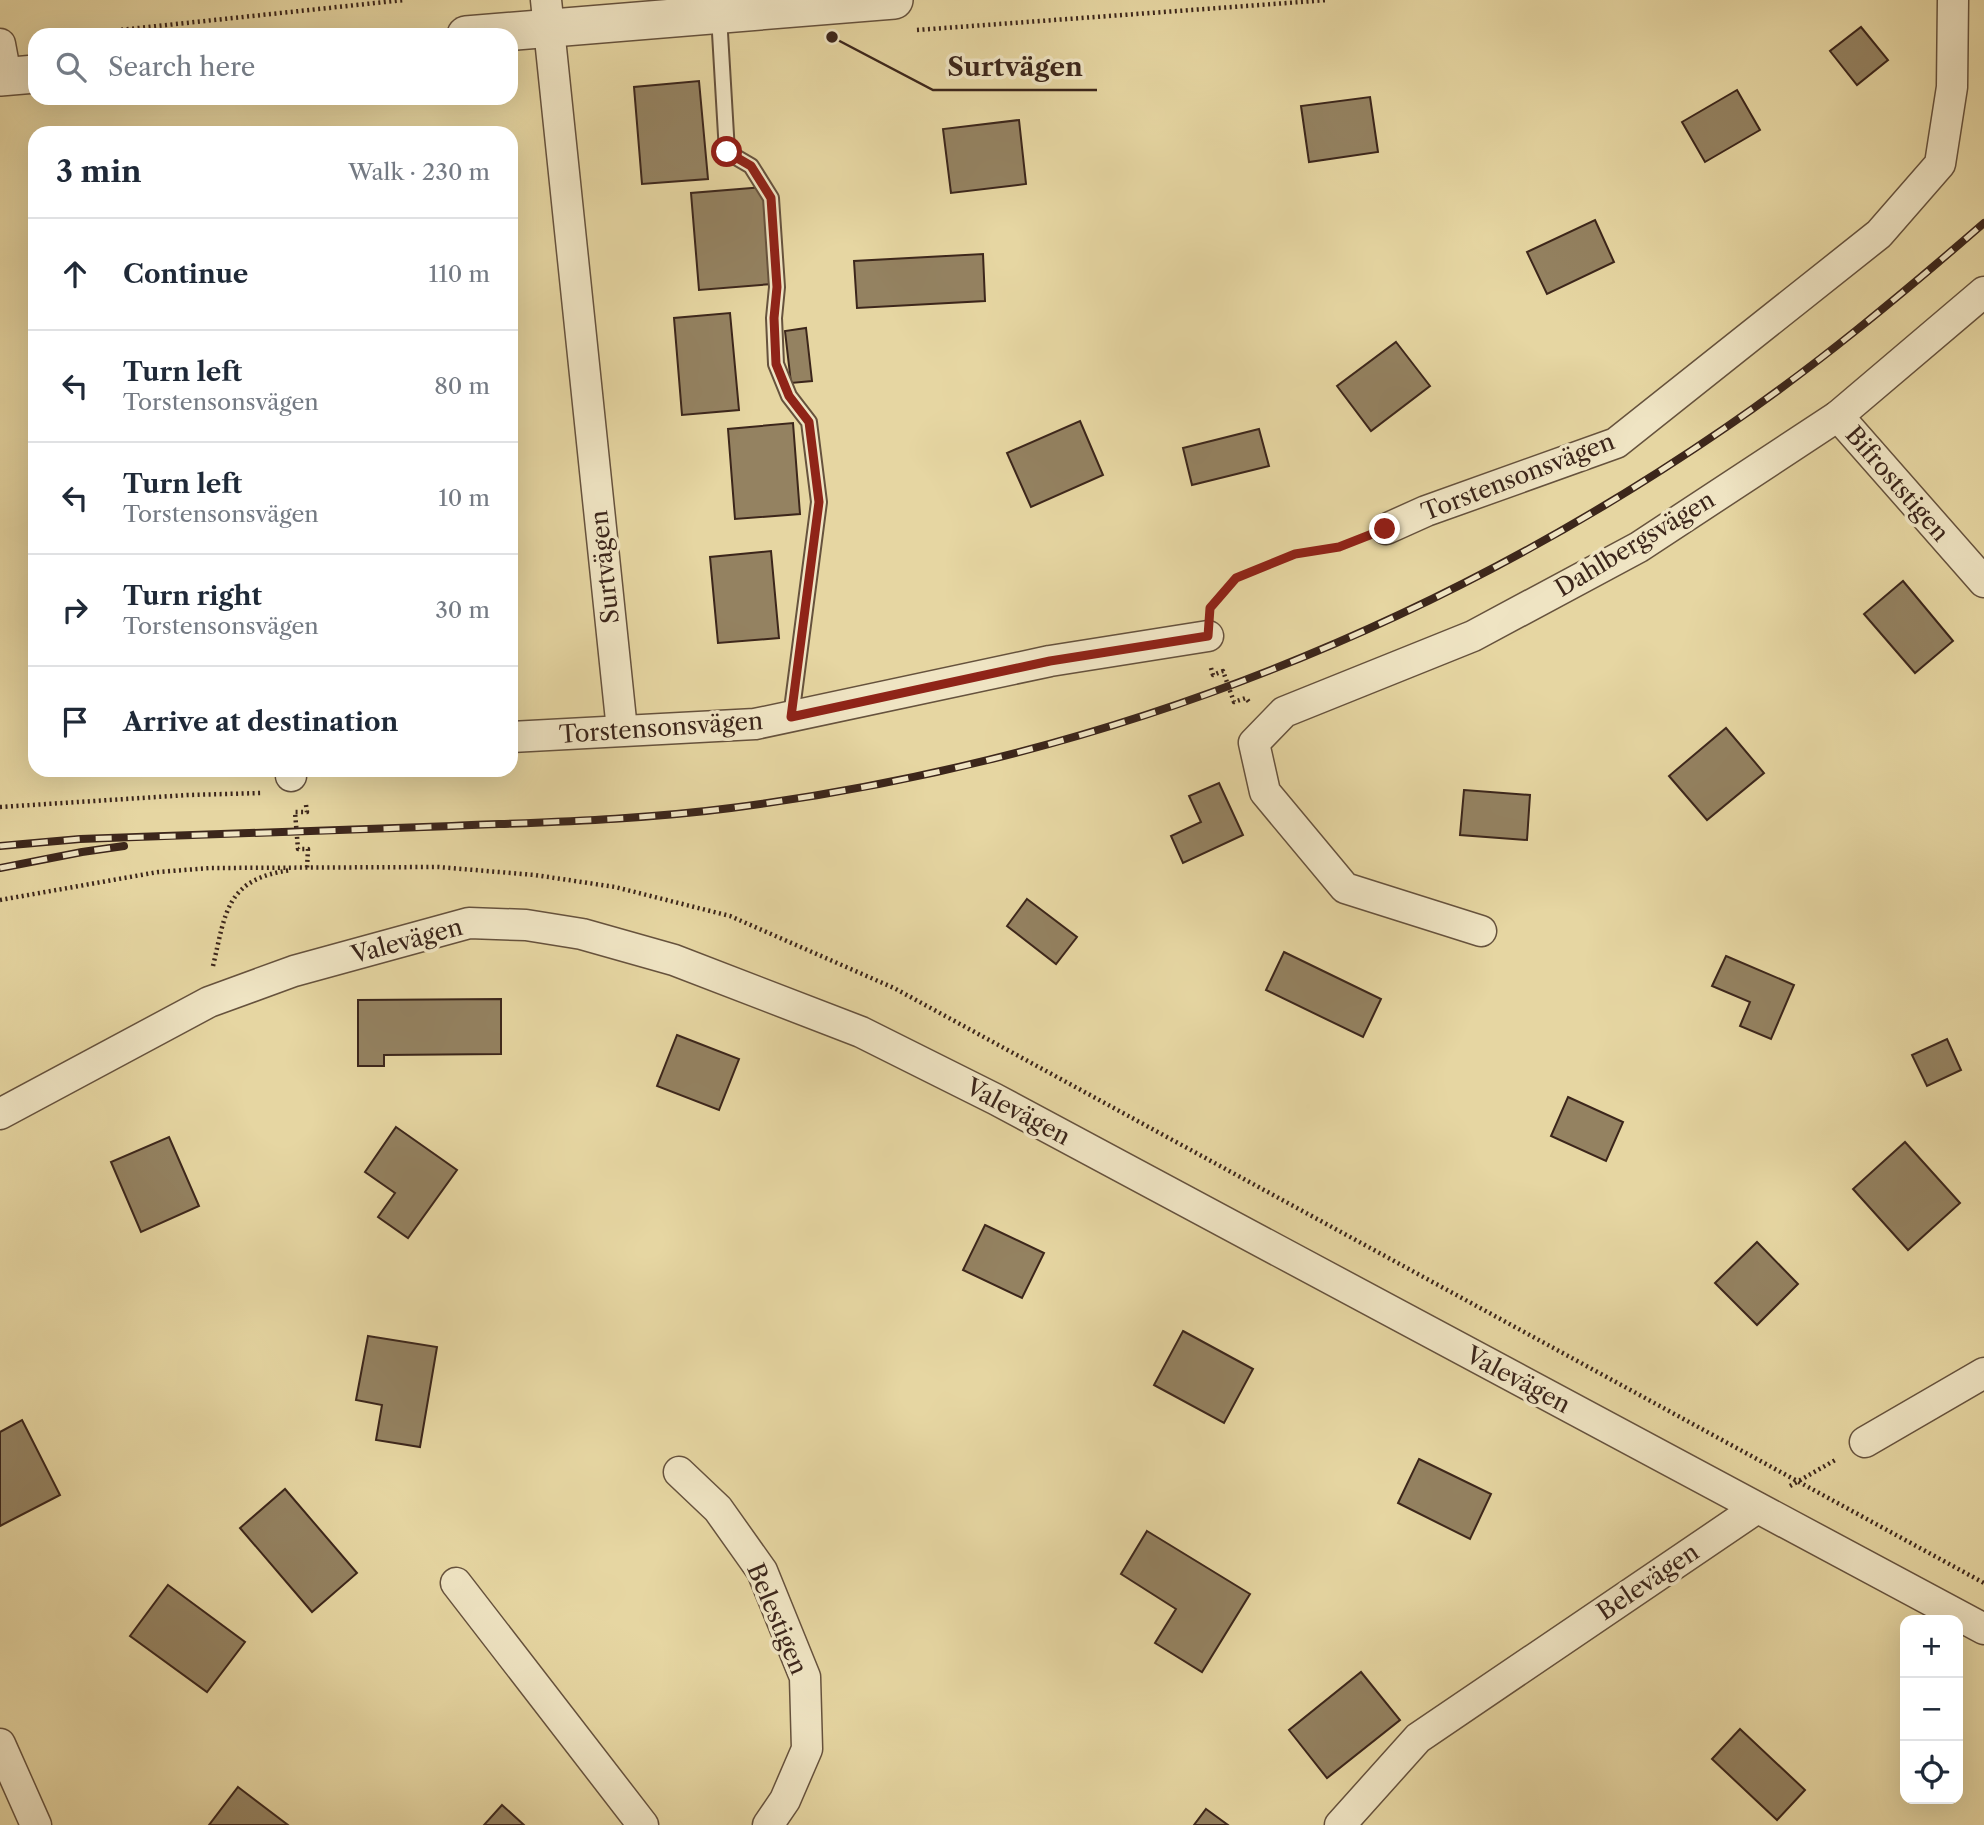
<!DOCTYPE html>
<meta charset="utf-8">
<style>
body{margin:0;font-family:"Libre Caslon Text",serif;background:#f2f2f3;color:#1f2937}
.controls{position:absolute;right:21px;bottom:21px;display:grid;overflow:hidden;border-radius:14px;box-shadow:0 7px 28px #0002}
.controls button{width:63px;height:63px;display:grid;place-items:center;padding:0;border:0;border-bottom:2px solid #e0e1e3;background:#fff;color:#1f2937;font:35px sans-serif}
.stop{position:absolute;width:21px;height:21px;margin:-16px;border:5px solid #8f2418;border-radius:50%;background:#fff}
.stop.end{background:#8f2418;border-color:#fff;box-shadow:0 2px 7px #0008}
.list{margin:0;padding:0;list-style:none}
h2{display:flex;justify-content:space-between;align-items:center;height:91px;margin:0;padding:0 28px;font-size:30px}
h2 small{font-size:23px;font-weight:400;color:#747a83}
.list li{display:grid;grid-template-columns:46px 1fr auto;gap:21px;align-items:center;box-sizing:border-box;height:112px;padding:0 28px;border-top:2px solid #e0e1e3}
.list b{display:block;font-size:26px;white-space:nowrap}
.list p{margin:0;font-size:23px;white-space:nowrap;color:#747a83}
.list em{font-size:23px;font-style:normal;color:#747a83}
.icon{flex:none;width:38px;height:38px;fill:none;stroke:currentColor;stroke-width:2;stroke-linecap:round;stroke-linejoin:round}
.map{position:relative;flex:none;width:1984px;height:1825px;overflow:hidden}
.search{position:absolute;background:#fff;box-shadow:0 7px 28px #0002;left:28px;top:28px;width:490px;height:77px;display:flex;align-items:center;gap:18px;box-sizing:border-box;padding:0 24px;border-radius:21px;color:#747a83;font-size:26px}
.panel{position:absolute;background:#fff;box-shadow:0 7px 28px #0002;left:28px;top:126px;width:490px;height:651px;border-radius:21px}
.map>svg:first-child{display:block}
</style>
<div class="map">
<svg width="1984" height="1825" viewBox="0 0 1984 1825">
<rect width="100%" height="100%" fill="#e6d6a2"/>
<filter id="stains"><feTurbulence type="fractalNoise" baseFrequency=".00286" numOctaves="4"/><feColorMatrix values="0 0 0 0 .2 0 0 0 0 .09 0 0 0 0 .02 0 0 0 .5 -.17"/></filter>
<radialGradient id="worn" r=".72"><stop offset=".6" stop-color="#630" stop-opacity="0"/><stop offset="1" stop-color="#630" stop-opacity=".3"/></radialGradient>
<g fill="#948261" stroke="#3c261b" stroke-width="2">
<path d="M1861,27L1888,60L1857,85L1830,51Z"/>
<path d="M699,81L708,179L642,184L634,87Z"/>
<path d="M1737,90L1760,130L1705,162L1682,122Z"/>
<path d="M1370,97L1378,152L1309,162L1301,106Z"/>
<path d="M1019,120L1026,184L951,193L943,129Z"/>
<path d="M764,187L772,284L699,290L691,193Z"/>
<path d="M1595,220L1614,262L1547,294L1527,252Z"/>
<path d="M983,254L985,301L857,308L854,261Z"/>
<path d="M730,313L739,410L682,415L674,318Z"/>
<path d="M806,328L812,381L791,383L785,331Z"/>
<path d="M1396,342L1430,386L1371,431L1337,386Z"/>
<path d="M1080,421L1103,475L1031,507L1007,453Z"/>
<path d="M793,423L800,514L735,519L728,429Z"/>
<path d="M1259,429L1269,466L1192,485L1183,448Z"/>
<path d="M771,551L779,638L718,643L710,557Z"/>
<path d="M1903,581L1953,641L1915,673L1864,614Z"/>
<path d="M1726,728L1764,773L1707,820L1669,776Z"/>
<path d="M1219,783L1243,835L1183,863L1171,836L1201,822L1189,796Z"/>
<path d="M1464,790L1530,795L1527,840L1460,835Z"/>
<path d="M1027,899L1077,937L1056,964L1007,926Z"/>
<path d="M1284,952L1381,999L1363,1037L1266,990Z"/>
<path d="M1726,956L1794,985L1771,1039L1740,1026L1750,1002L1712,986Z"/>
<path d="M501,999V1054L384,1055V1066H358V1000Z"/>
<path d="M677,1035L739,1059L719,1110L657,1086Z"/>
<path d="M1947,1039L1961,1070L1927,1086L1912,1055Z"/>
<path d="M1568,1097L1623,1122L1606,1161L1551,1136Z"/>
<path d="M396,1127L457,1170L408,1238L378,1217L395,1193L365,1172Z"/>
<path d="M169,1137L199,1206L141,1232L111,1162Z"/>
<path d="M1905,1142L1960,1203L1908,1250L1853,1189Z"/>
<path d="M985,1225L1044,1253L1022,1298L963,1270Z"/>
<path d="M1757,1242L1798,1284L1757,1325L1715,1283Z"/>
<path d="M1183,1331L1253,1369L1224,1423L1154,1385Z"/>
<path d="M368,1336L437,1347L420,1447L376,1440L382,1405L356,1400Z"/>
<path d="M22,1420L60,1495L0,1526V1432Z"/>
<path d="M1419,1459L1491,1494L1470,1539L1398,1503Z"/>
<path d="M285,1489L357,1573L312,1612L240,1528Z"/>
<path d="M1147,1531L1250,1594L1202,1672L1155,1643L1176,1609L1121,1574Z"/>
<path d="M168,1585L245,1642L207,1692L130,1636Z"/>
<path d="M1361,1672L1400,1720L1327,1778L1289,1730Z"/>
<path d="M1740,1729L1805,1790L1777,1820L1712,1759Z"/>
<path d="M238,1787L288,1825H209Z"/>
<path d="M502,1805L524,1825H484Z"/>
<path d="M1206,1809L1228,1825H1194Z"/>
</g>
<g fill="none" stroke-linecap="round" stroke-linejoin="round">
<defs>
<path id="service" d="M719,16L727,152L751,166L771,198L777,287L774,318L776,364L789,396L809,422L819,502L791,717"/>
<g id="minor">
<path d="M546,0L622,730"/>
<path d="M0,44L6,76"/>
<path d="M1838,416L1984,582"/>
<path d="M1386,529L1426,511L1616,443L1879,234L1940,164L1952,87L1953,0"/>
<path d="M511,737L755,724L1050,661L1208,636"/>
<path d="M291,776V770"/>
<path d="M1481,931L1345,888L1265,792L1254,743L1284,712L1473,636L1639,547L1838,416L1984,292"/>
<path d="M0,1114L209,1002L294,971L469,923L526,925L582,934L674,960L861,1032L995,1099L1984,1629"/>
<path d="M1865,1442L1984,1373"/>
<path d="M679,1472L718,1509L762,1571L805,1677L807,1749L785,1800L768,1825"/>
<path d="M456,1583L643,1825"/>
<path d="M0,1744L36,1825"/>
<path d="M1340,1825L1418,1738L1757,1508"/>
</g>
<g id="tertiary">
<path d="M466,35L894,0"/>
<path d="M0,77L35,74"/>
</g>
</defs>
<use href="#service" stroke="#66523d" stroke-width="18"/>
<use href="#minor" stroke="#66523d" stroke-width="33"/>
<use href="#tertiary" stroke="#66523d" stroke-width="40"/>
<g stroke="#3c261b" stroke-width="4.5" stroke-dasharray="2 3.5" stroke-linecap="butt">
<path d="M917,30L1328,0"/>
<path d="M72,35L404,0"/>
<path d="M60,102L102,98"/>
<path d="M1214,604L1236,578L1295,554L1339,547L1355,541"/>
<path d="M1211,668L1213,675L1223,671L1234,702L1246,698L1249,702"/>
<path d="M306,805L307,812H295L298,849H308L307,868"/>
<path d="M0,807L188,795L262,793"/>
<path d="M0,900L158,872L210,868L438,867L535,875L615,887L730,916L894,988L1984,1583"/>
<path d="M213,966C226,911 226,879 291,870"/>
<path d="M1790,1486L1837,1459"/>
</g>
<use href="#service" stroke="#efe4c3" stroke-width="14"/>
<use href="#minor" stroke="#efe4c3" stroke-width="30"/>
<use href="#tertiary" stroke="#efe4c3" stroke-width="37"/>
<defs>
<g id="rail">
<path d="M0,846L80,839C204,835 328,831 452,826C545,822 639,820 731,808C1093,761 1423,635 1725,428C1816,366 1901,295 1984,223"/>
<path d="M0,868L82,852L124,846"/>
</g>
</defs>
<use href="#rail" stroke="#3c261b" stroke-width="8"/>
<use href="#rail" stroke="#efe4c3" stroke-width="5" stroke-dasharray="16" stroke-linecap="butt"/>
</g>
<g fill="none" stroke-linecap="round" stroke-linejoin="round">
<path stroke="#8f2418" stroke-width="9" d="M727,152L751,166L771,198L777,287L774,318L776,364L789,396L809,422L819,502L791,717L1050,661L1208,636L1210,608L1236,578L1295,554L1339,547L1385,529"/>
</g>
<g text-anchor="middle" stroke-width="7" stroke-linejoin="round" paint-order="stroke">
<g font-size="24" fill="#3c261b" stroke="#efe4c3">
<text transform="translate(1518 477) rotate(-21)" y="8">Torstensonsvägen</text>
<text transform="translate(1897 484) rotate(49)" y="8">Bifroststigen</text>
<text transform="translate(1635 544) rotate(-31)" y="8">Dahlbergsvägen</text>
<text transform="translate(605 567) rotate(-96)" y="8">Surtvägen</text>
<text transform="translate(661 728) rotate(-4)" y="8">Torstensonsvägen</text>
<text transform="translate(407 941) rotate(-15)" y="8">Valevägen</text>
<text transform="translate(1018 1112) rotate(28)" y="8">Valevägen</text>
<text transform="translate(1518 1380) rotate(28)" y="8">Valevägen</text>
<text transform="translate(1648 1582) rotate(-34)" y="8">Belevägen</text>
<text transform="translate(777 1619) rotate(67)" y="8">Belestigen</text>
</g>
</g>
<path fill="none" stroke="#3c261b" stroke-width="2.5" d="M832 37L933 90H1097"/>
<circle fill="#3c261b" stroke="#efe4c3" stroke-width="2.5" cx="832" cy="37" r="7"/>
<g font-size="26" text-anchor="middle" font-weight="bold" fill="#3c261b" stroke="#efe4c3" stroke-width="7" stroke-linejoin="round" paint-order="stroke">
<text x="1015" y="76">Surtvägen</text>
</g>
<rect width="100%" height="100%" filter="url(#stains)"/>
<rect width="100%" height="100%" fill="url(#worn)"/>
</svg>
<div class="controls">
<button>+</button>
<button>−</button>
<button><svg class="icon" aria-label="locate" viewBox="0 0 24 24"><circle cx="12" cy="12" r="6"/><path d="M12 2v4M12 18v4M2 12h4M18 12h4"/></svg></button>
</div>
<div class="stop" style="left:727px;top:152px"></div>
<div class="stop end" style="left:1385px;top:529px"></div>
<div class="search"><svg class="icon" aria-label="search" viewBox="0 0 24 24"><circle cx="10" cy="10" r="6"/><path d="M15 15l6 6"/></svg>Search here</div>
<section class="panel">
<h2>3 min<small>Walk · 230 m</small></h2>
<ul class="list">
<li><svg class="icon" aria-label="ahead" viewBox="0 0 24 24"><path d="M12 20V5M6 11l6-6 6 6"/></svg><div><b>Continue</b></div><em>110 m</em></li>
<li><svg class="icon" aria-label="left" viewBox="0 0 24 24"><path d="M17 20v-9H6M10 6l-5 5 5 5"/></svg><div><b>Turn left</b><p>Torstensonsvägen</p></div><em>80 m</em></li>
<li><svg class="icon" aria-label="left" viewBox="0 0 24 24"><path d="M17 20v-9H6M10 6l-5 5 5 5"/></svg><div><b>Turn left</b><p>Torstensonsvägen</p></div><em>10 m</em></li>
<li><svg class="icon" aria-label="right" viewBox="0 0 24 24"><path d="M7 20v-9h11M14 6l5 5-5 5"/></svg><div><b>Turn right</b><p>Torstensonsvägen</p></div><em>30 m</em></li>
<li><svg class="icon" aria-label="arrive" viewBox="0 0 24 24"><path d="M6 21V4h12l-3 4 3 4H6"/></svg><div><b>Arrive at destination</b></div></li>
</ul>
</section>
</div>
